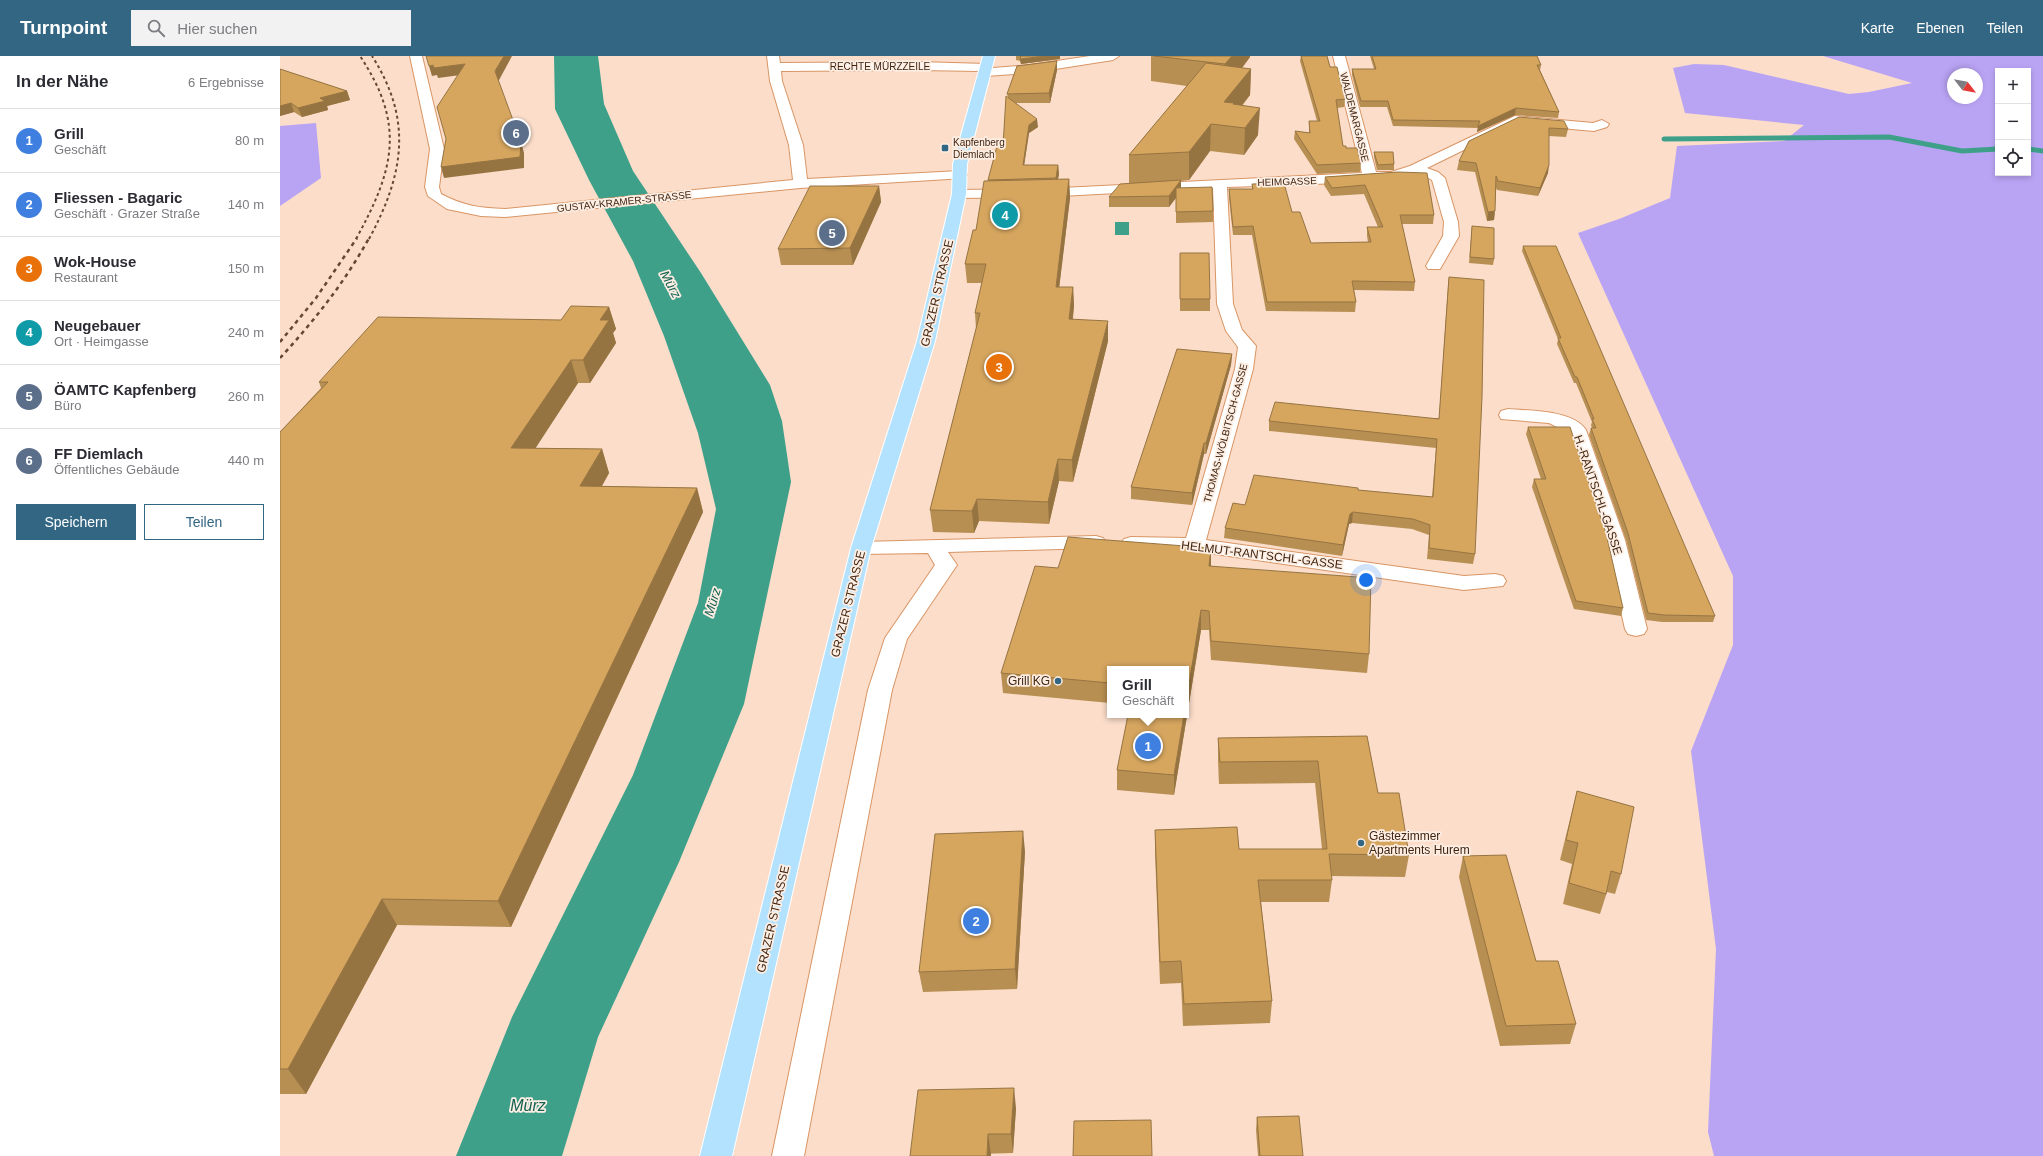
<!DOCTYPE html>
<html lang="de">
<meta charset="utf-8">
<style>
body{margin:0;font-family:Helvetica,sans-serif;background:#f2f2f3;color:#2b2b33}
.controls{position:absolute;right:12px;top:12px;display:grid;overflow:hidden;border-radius:0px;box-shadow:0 2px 6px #0003}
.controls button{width:36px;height:36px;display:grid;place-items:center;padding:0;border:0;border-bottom:1px solid #e1e1e2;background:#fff;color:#2b2b33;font:20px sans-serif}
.compass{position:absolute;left:1667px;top:12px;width:36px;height:36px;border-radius:50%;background:#fff;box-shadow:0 2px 6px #0003;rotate:121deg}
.you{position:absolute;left:1086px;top:524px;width:14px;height:14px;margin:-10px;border:3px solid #fff;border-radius:50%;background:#1a73e8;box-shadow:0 0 0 6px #1a73e833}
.badge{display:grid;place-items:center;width:26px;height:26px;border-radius:50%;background:#336683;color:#fff;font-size:13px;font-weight:700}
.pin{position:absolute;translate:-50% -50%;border:2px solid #fff;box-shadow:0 1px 4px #0006}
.popup{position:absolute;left:827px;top:610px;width:82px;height:52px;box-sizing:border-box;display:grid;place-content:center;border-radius:0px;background:#fff;filter:drop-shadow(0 1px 3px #0005);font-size:13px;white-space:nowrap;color:#7c7c81}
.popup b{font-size:15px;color:#2b2b33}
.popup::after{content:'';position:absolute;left:50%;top:100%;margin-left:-8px;border:8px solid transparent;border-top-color:#fff}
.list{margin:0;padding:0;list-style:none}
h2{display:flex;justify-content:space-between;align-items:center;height:52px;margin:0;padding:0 16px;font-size:17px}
h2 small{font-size:13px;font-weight:400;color:#7c7c81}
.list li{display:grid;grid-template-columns:26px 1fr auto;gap:12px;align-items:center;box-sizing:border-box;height:64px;padding:0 16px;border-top:1px solid #e1e1e2}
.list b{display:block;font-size:15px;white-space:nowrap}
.list p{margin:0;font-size:13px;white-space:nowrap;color:#7c7c81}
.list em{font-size:13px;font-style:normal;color:#7c7c81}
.actions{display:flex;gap:8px;padding:12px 16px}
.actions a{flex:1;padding:9px 0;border:1px solid #336683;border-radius:0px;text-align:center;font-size:14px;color:#336683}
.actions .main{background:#336683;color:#fff}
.icon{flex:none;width:22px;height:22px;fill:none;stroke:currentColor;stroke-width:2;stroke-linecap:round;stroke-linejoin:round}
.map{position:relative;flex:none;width:1763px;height:1100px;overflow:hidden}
header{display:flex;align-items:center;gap:24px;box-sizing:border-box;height:56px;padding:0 20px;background:#336683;color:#fff}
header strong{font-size:19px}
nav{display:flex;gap:22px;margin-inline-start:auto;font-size:14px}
.search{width:280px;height:36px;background:#f2f2f3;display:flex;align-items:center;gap:10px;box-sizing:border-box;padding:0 14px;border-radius:0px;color:#7c7c81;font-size:15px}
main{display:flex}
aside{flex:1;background:#fff}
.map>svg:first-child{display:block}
</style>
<header>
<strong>Turnpoint</strong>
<div class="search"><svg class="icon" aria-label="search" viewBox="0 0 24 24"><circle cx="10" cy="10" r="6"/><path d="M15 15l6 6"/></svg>Hier suchen</div>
<nav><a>Karte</a><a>Ebenen</a><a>Teilen</a></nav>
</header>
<main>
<aside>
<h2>In der Nähe<small>6 Ergebnisse</small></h2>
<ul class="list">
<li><span class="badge" style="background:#3f7fe0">1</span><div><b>Grill</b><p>Geschäft</p></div><em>80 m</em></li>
<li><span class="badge" style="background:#3f7fe0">2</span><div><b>Fliessen - Bagaric</b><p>Geschäft · Grazer Straße</p></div><em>140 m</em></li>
<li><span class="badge" style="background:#e8710a">3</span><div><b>Wok-House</b><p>Restaurant</p></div><em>150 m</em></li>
<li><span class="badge" style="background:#0f9aa8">4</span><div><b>Neugebauer</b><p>Ort · Heimgasse</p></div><em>240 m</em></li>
<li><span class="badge" style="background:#5c6f8a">5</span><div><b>ÖAMTC Kapfenberg</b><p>Büro</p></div><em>260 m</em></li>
<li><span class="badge" style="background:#5c6f8a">6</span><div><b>FF Diemlach</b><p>Öffentliches Gebäude</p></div><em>440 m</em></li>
</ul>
<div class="actions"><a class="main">Speichern</a><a>Teilen</a></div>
</aside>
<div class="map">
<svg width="1763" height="1100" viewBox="0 0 1763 1100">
<rect width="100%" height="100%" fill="#fbddca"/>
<g fill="#b9a4f4" fill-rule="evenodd">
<path d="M1543,0H1763V1100H1434L1428,1076L1436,893L1411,695L1453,589V520L1298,177L1339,163L1390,142L1397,90L1504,85L1524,69L1405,57L1393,12L1414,8L1444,9L1569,38L1589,36L1632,27ZM1718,15H1748V117H1718ZM1673,18H1697V42H1673Z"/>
<path d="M36,67L41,122L0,150V70Z"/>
</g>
<g fill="#3fa08a">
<path d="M274,0H318L324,48L353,115L421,217L490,329L502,365L511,426L464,648L399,806L318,981L282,1100H176L232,961L353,719L418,547L436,453L418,377L384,280L353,205L309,124L275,53Z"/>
<rect x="835" y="166" width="14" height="13"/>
</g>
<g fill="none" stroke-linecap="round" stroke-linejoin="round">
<g stroke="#3fa08a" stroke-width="5">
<path d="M1384,83L1609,81L1682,95L1718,93"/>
<path d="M1748,93L1763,95"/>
</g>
<defs>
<g id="minor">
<path d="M130,0H142L164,93L159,131L161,138C183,150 201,152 225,153L513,124L509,89L490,25L487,0H499L500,7L638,6L707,8L713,12L750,9L810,0H839L833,4L750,17L706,20L702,19L700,15L638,14L501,15L502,25L523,89L527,123L680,115L685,116L687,119L685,122L520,132L225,161L201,160L167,153L148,140L145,131L150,93Z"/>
<path d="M1053,0H1065L1096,116H1111L1130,110L1235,60L1313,67L1322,64L1329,68L1327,71L1314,75L1237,68L1147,112L1158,116L1165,122L1178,166L1179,180L1160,213H1148L1146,210L1163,180L1164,166L1152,124C1135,114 1129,122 1112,124C1105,125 1097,124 1090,126L947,131L953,248L962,274L976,290L973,313L926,484L1184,520L1215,518L1223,520L1226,525L1223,530L1184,534L914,495L851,493L844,491L841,487L844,483L851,481L906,482L955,313L958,291L946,275L937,248L933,132L761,141L679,142L674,141L672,138L674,135L679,134L761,133L1082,117Z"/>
<path d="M1228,353C1250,355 1293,354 1306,374L1345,484L1367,573L1364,578L1356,580L1348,578L1345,573L1325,484L1289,377L1269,367L1221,363L1219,359L1221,355Z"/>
<path d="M816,480L823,482L826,486L823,490L816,492L668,496L677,509L627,583L612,634L524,1100H492L588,634L605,582L655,509L648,497L581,498L574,497L571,492L574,487L581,486Z"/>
</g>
<path id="major" d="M703,0H715L687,108L686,138L655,285L591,492L452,1100H420L571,492L637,285L672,138L673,108Z"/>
</defs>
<use href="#minor" stroke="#d99564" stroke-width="2"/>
<use href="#major" stroke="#fff" stroke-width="2"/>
<use href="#minor" fill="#fff" fill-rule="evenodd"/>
<use href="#major" fill="#b3e2fe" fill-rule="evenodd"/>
<g stroke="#644834" stroke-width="2" stroke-dasharray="3 3" stroke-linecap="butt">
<path d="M76,183C114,114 126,69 80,0"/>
<path d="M89,183C124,118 133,64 92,0"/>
</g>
<g stroke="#644834" stroke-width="2.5" stroke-dasharray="4 4" stroke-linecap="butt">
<path d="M0,286L36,242L77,182"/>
<path d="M0,302C34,265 65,226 89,182"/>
</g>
</g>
<g fill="#b88f52">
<path d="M736,0H780V3L741,8L740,5L736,4Z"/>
<path d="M871,0H970V1L962,12L971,13L970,39L962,50L978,79L964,99L930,95L909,124L901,125V132L933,155V166L896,167V142L889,151H829V141L849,127V99L907,30L871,25Z"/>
<path d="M1021,0H1047L1050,11L1065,43L1064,51L1057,52L1063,90L1066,92L1081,107L1080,116L1037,118L1014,83L1015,75L1029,77V65H1037L1020,5Z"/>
<path d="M1090,0H1257L1261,9L1260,14L1279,56L1278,62L1235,59L1197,76L1198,72L1113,70L1107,51H1080L1072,19V13H1094Z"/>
<path d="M0,13L67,35L70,44L47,50L48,54L22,61L14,56L0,60Z"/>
<path d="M777,14L770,47H736L758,71L749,77L744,109H778L779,118L778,124L789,123L790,142L779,231H793L794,250L793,263L828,285L793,426L779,425L769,468L699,465L694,477L653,476L650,454L696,273L695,257L702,227H687L685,208L696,174L708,124L723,90L728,41L727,38Z"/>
<path d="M1239,61L1288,73L1286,81L1269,80L1268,117L1258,140L1217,134L1216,132L1214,164L1207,165L1195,116L1177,114L1179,105Z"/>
<path d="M1094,96L1114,108V114H1097L1094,101Z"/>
<path d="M1118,116L1154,159L1153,168H1122L1135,226L1134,235L1074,234L1076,246L1075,256L986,255L972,179H953L949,142V133H972V128L1012,156L1031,187L1088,186L1087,180V171H1098L1084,138L1051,140L1044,129L1045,121Z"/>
<path d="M599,130L601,146L573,209H501L498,193Z"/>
<path d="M1192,170L1214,203L1213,209L1189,207Z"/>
<path d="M1243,190L1435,560L1433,566H1382L1366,564L1346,484L1309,379L1311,372H1312L1311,369L1312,366L1296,327H1294L1277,288L1278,283L1242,195Z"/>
<path d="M900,197L930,243V255H900Z"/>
<path d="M1169,221L1195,498L1193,508L1147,503L1149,479L1132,473L1072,467L1069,468L1062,500L944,482L945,472L965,449L1078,434L1152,441L1156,392L989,375V365L1159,362L1168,230Z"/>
<path d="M329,251L336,273L333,277L336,287L310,327H298L255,392L322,393L329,417L322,430L417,432L423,456L231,871L117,869L26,1038H0V376L41,332L39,326L281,264Z"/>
<path d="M952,298L951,309L926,398H924L912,449L851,443V431Z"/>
<path d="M1248,371L1343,552L1341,560L1294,553L1252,431L1254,423H1261L1246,378Z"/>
<path d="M931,492V510L1089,598L1087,617L931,604L929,574H921L894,739L837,734V714L906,659L830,613V647L723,637L721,617L778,512Z"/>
<path d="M1087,680L1098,737L1129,799L1125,821L1051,820L1052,824L1049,846H981L992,945L990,967L903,970L901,927L880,928L875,796V774L959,793H1042L1035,727L939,728L938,704V682Z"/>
<path d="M1297,735L1341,818L1335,838L1327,836L1320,858L1283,848L1292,808L1280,804L1292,755Z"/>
<path d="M745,795L737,933L643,936L639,916Z"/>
<path d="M1183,800L1256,905L1296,968L1290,988L1220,990L1179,821Z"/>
<path d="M736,1052L733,1097L630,1100Z"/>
<path d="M977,1061L1023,1100H978L976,1074Z"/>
</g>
<g fill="#967442">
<path d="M224,0H232L218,26L215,15Z"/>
<path d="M766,0H780V3L741,8L740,3Z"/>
<path d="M952,0H970V1L945,34V8Z"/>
<path d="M777,5V14L770,47L769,37Z"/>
<path d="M185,8L188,18L158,22L157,19L152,20L149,10Z"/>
<path d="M971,13L970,39L953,60L944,46Z"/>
<path d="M67,35L70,44L47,50L48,54L22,61L18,52L40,42Z"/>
<path d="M11,47L14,56L0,60V50Z"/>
<path d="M980,52L978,79L964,99L965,72Z"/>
<path d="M1236,52L1235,59L1197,76L1198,70Z"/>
<path d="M757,63L758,71L749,77L743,117V109L749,69Z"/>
<path d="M931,68L930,95L909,124V96Z"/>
<path d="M241,86L244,97V112L164,122L161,111Z"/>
<path d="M778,109L779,118L776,131V122Z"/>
<path d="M1269,109L1268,117L1258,140L1260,132Z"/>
<path d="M789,123L790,142L777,250L776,231Z"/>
<path d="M901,124V135L889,151V140Z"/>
<path d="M599,130L601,146L573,209L570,192Z"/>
<path d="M1215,155L1214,164L1207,165L1208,156Z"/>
<path d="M793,231L794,250L790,283L789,263Z"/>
<path d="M329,251L336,273L333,277L336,287L310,327L303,304L320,264Z"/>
<path d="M828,265V285L793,426L792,404Z"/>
<path d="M952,298L951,309L926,398V387Z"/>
<path d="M291,304L298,327L240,416L231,392Z"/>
<path d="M924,387V398L912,449V437Z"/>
<path d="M322,393L329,417L308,455L300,430Z"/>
<path d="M778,403L779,425L769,468L768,446Z"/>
<path d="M417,432L423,456L231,871L218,845Z"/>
<path d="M697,443L699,465L694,477L692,455Z"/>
<path d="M1073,456L1072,467L1069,468L1062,500L1063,489L1070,458Z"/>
<path d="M931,492V511L929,510Z"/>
<path d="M921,554V574L894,739V719L904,659H906V647Z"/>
<path d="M743,775L745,795L737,933L735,913Z"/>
<path d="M102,843L117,869L26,1038L8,1013Z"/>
<path d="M734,1032L736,1052L733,1097L731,1078Z"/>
<path d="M708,1078L711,1098V1100H707Z"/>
</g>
<g fill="#d6a65f" stroke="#967442">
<path d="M146,0H224L215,15L241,86L240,101L161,111L166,83L157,51L185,8L154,12L153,9L149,10Z"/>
<path d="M741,0H766L740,3Z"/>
<path d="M874,0H952L945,8Z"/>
<path d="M1021,0H1047L1050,11H1057L1065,43L1056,44L1063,90H1066V92H1077L1081,107L1037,109L1015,75L1030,77L1029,65H1040Z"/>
<path d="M1092,0H1257L1261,9H1257L1279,56L1236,52L1198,70L1200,65L1113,64L1108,45H1081L1072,13H1096Z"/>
<path d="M777,5L769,37L727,38L737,10Z"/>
<path d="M926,7L971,13L944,46L954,47L953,48L980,52L965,72L931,68L909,96L849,99Z"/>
<path d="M0,13L67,35L40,42L45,45L18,52L11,47L0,50Z"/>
<path d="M726,40L757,63L749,69L743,109H778L776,122L708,124L717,90H723Z"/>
<path d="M1239,61L1284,65L1288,73L1269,72V109L1260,132L1218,125L1216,120L1215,155L1208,156L1196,107L1179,105L1189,85Z"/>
<path d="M1094,96H1113L1114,108L1098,109Z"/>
<path d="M1118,116L1147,117L1154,159H1120L1135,226L1072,225L1076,246H987L973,170L953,171L949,133H973L972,128L1004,127L1012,156H1020L1031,187L1091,186L1087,171H1103L1085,129L1052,132L1045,121Z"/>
<path d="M789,123L776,231H793L789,263L828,265L792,404L778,403L768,446L697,443L692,455L650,454L700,257H695L706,208H685L693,174H696L704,125Z"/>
<path d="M901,124L889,140L829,141L840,128Z"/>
<path d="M530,130H599L570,192L498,193Z"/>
<path d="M932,131L933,155L896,156V132Z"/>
<path d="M1192,170L1214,172V203L1190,201Z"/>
<path d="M1243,190H1276L1435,560L1384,559L1368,557L1348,477L1311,372H1316L1312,363H1314L1297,321H1295L1278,282H1281Z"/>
<path d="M900,197H929L930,243H900Z"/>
<path d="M1169,221L1204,224L1202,341L1195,498L1149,492L1150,469L1133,463L1073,456L1070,458L1063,489L945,472L953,447L965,449L974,419L1078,432V434L1153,441L1157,383L989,365L995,346L1159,363Z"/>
<path d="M291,250L329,251L320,264H329L303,304H291L231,392L322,393L300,430L417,432L218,845L102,843L8,1013H0V376L48,326H39L98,261L281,264Z"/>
<path d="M897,293L952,298L926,387H924L912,437L851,431Z"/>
<path d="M1248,371H1290L1326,477L1343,552L1296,545L1254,423H1266Z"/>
<path d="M788,481L931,492L929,510L1091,522L1089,598L931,585L929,555L921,554L906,647V613H830V627L721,617L755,510L778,512Z"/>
<path d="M848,659H904L894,719L837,714Z"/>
<path d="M1087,680L1098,737H1119L1129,799L1049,798L1052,824H978L992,945L904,948L901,905L880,906L875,774L957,771L959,793H1047L1038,705L940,706L938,682Z"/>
<path d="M1297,735L1354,751L1341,818L1331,815L1326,838L1289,827L1298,787L1286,784Z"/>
<path d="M743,775L735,913L639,916L655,778Z"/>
<path d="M1226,799L1256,905H1278L1296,968L1226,970L1183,800Z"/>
<path d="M734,1032L731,1078H708L707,1100H630L638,1034Z"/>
<path d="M1019,1060L1023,1100H980L977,1061Z"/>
<path d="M871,1064L872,1100H793L794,1065Z"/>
</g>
<g fill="#336683" stroke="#fdeee4" stroke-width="1.5">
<rect x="661" y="88" width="8" height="8" rx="2"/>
<circle cx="778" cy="625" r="4"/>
<circle cx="1081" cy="787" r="4"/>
</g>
<g text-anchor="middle" stroke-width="3.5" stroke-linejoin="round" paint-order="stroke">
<g font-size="10" fill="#412511" stroke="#fdeee4">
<text x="600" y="14">RECHTE MÜRZZEILE</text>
<text transform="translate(1075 61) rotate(76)" y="4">WALDEMARGASSE</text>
<text transform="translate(1007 125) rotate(-2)" y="4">HEIMGASSE</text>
<text transform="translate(344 145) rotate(-6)" y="4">GUSTAV-KRAMER-STRASSE</text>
<text transform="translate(945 377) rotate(-75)" y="4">THOMAS-WÖLBITSCH-GASSE</text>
</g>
<g font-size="10" fill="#412511" stroke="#fdeee4" text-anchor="start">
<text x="673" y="90">Kapfenberg<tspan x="673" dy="12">Diemlach</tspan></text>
</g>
<g font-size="12" fill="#412511" stroke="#fdeee4">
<text transform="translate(657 237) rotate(-77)" y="4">GRAZER STRASSE</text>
<text transform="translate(1318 439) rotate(71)" y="4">H.-RANTSCHL-GASSE</text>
<text transform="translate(982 499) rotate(7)" y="4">HELMUT-RANTSCHL-GASSE</text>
<text transform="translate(568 548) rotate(-76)" y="4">GRAZER STRASSE</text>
<text transform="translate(493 863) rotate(-77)" y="4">GRAZER STRASSE</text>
</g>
<g font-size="12" fill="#412511" stroke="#fdeee4" text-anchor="end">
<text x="770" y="629">Grill KG</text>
<text x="1089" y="784" text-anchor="start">Gästezimmer<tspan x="1089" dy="14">Apartments Hurem</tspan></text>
</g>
<g font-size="13" font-style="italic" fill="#156253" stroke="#fdeee4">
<text transform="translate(391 228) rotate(61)" y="5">Mürz</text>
<text transform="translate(432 546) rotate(-73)" y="5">Mürz</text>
</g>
<g font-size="16" font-style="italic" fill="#156253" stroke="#fdeee4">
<text x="248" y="1055">Mürz</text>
</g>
</g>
</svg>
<div class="controls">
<button>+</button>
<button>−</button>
<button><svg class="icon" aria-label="locate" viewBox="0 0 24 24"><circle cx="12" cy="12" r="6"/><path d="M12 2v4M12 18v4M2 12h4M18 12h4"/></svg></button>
</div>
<svg class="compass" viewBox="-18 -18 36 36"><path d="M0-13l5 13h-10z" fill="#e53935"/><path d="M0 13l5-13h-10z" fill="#7c7c81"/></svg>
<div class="you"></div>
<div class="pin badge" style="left:868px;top:690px;background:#3f7fe0">1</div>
<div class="popup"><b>Grill</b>Geschäft</div>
<div class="pin badge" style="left:696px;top:865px;background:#3f7fe0">2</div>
<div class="pin badge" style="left:719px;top:311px;background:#e8710a">3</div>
<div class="pin badge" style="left:725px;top:159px;background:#0f9aa8">4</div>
<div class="pin badge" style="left:552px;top:177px;background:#5c6f8a">5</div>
<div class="pin badge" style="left:236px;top:77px;background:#5c6f8a">6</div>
</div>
</main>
